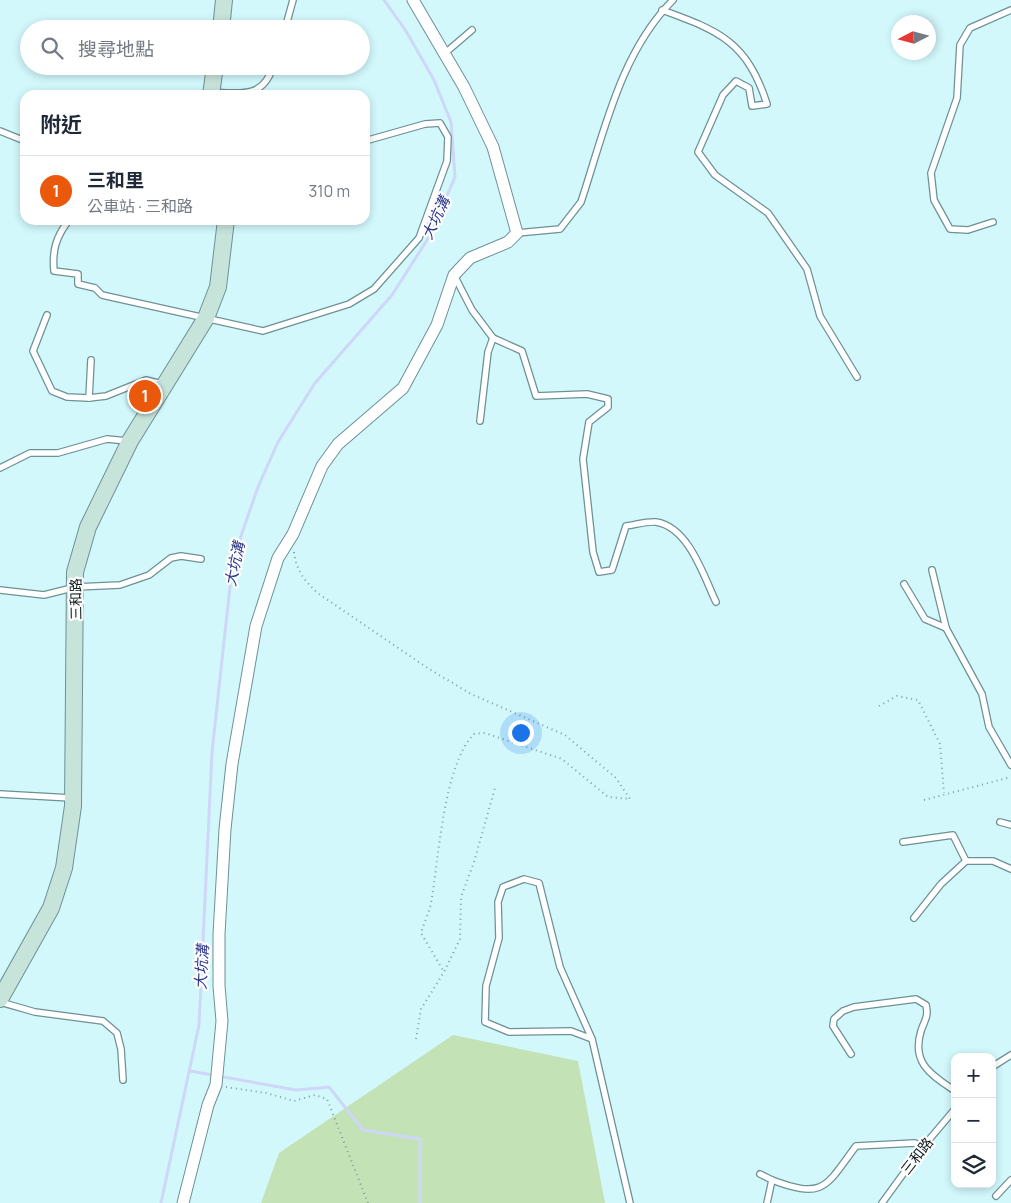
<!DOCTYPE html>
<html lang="zh-TW">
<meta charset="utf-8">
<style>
body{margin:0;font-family:Manrope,"Noto Sans TC",sans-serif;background:#f6f6f7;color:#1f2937}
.controls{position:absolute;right:15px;bottom:15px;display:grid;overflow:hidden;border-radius:10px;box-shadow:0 2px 8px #0003}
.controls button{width:45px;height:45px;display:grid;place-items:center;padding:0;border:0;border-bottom:1px solid #e0e1e3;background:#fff;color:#1f2937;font:25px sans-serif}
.compass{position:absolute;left:891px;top:15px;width:45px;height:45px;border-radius:50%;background:#fff;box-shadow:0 2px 8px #0003;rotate:264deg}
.you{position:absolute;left:520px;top:732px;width:18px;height:18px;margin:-12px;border:4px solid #fff;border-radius:50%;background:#1a73e8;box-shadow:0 0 0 8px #1a73e833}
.badge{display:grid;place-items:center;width:32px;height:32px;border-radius:50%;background:#ea580c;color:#fff;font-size:16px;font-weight:700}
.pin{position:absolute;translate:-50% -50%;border:2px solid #fff;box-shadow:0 1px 5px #0006}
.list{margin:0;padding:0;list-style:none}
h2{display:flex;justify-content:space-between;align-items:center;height:65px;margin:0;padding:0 20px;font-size:21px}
h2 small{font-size:16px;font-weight:400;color:#747a83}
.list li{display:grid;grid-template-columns:32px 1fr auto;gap:15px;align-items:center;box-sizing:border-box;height:70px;padding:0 20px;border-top:1px solid #e0e1e3}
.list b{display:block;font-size:19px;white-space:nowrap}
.list p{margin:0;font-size:16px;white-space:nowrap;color:#747a83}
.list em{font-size:16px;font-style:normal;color:#747a83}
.icon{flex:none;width:28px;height:28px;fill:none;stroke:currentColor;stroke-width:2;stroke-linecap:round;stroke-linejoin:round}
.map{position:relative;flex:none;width:1011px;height:1203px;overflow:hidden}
.search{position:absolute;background:#fff;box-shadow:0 2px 8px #0003;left:20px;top:20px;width:350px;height:55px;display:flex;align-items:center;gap:12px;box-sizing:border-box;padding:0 18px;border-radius:28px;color:#747a83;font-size:19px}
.panel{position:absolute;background:#fff;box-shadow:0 2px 8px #0003;left:20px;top:90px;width:350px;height:135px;border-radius:15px}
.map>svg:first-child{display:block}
</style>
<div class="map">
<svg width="1011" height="1203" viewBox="0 0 1011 1203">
<rect width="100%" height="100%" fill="#d2f8fc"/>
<path fill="#c3e2b5" d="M453,1035L578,1061L605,1203H261L279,1153Z"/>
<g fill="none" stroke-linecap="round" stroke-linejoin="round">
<g stroke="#ced7f7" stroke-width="3">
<path d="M190,1071L296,1090L329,1087L363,1130L420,1139V1203"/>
<path d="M161,1203L199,1025L212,752L233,559L258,487L278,442L315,383L392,295L429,237L455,177L451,122L434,80L406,31L384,0"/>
</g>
<defs>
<g id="lane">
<path d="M662,10C720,31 747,42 767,104L752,106L749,88L736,81L723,95L698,152L715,175L768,213L807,269L820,316L857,377"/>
<path d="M285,29L293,0"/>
<path d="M444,54L472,30"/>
<path d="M213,92C241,94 264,98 273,66"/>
<path d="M0,131L25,141"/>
<path d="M69,220C56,237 52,250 54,271L78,274V284L95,288L102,295L263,331L349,304L374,289L419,238L447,161L448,137L440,123L425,124L365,141"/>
<path d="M993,222L968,230L950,229L934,200L931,173L957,98L960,45L970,28L1011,10"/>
<path d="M517,233L560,229L581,202C604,133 620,53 673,0"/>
<path d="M454,275L472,310L493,338L522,351L536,396L587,394L608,399V407L589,422L583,459L593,552L599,572L612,570L626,526C635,525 647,521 656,522C689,527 704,577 716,602"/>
<path d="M47,315L33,351L52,391L67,397L89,398L106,396L146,380L162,384"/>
<path d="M89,398L91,360"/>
<path d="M480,421L488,352L493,338"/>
<path d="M0,468L30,453H58L107,439L127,441"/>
<path d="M932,570L946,628L982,694L989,727L1011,765"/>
<path d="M904,584L925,619L946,628"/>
<path d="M0,590L44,595L76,587L120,585L149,575L171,558L181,556L201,559"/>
<path d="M0,794L71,798"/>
<path d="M1000,822L1011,825"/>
<path d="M903,842L953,835L966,861"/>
<path d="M914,918L941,884L966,861H993L1011,869"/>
<path d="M0,1002L35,1012L103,1021L117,1033L121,1049L123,1080"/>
<path d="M592,1039L571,1031L509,1032L485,1022L486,986L499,938L498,902L503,887L524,879L539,883L560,967L592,1039L630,1203"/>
<path d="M851,1054L833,1026L834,1019L843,1011L854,1007L916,999L926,1005C929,1017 924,1021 921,1031C911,1064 932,1075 955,1091"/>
<path d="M992,1067L1011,1055"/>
<path d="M760,1174L772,1180L767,1203"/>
<path d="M772,1180C825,1200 826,1186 856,1146L915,1143L922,1148"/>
<path d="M996,1196L1011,1180"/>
<path d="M882,1203L922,1148L955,1109"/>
</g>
<path id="street" d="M183,1203L208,1105L216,1085L222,1021L219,986V934L225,829L232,764L256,626L278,558L293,534L322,466L338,444L403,388L437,325L454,275L470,258L508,242L517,233L493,147L464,87L413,0"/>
<g id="secondary">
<path d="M221,29L224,0"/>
<path d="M211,95L215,66"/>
<path d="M0,999L51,908L64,868L73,806L75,572L88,527L130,441L206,318L218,287L226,220"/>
</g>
</defs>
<use href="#lane" stroke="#6d9195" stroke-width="8"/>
<use href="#street" stroke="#6d9195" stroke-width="13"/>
<use href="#secondary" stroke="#6d9195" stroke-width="18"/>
<g stroke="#819da1" stroke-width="2" stroke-dasharray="1 4" stroke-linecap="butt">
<path d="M294,552C296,570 305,582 319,594L429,669L471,694L565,735L616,778L630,799L608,797L562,759L485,733L474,734C443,766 439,859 431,903C429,913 424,923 421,933L444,972"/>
<path d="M879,706L897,696L918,700L940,744L944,793"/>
<path d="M924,800L1011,777"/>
<path d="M416,1039L421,1009L444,972L460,939L461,897L474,862L495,788"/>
<path d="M226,1087L266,1093L294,1101L315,1095L327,1099L368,1203"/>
</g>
<use href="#lane" stroke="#fff" stroke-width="5.5"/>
<use href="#street" stroke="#fff" stroke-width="11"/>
<use href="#secondary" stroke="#c7e4db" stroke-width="16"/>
</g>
<g text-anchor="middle" stroke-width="4.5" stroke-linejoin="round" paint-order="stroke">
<g font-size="14" fill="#0c1a1c" stroke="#fdfdfd">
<text transform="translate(76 599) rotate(-91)" y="5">三和路</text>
<text transform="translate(917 1156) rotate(-52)" y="5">三和路</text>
</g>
<g font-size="15" font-style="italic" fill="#2d378d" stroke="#fdfdfd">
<text transform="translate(436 218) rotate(-65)" y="5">大坑溝</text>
<text transform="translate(235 564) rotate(-78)" y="5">大坑溝</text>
<text transform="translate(202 967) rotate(-87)" y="5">大坑溝</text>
</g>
</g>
</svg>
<div class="controls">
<button>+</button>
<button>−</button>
<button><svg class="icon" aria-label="layers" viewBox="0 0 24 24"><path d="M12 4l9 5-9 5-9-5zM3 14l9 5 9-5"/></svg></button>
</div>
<svg class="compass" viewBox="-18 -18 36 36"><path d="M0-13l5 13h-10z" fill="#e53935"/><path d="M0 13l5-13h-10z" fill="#747a83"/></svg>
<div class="you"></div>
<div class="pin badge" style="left:145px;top:396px">1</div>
<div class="search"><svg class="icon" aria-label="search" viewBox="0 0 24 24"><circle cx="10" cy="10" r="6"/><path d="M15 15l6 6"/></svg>搜尋地點</div>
<section class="panel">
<h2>附近<small></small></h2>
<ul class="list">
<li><span class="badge">1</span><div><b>三和里</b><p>公車站 · 三和路</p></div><em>310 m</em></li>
</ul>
</section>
</div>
